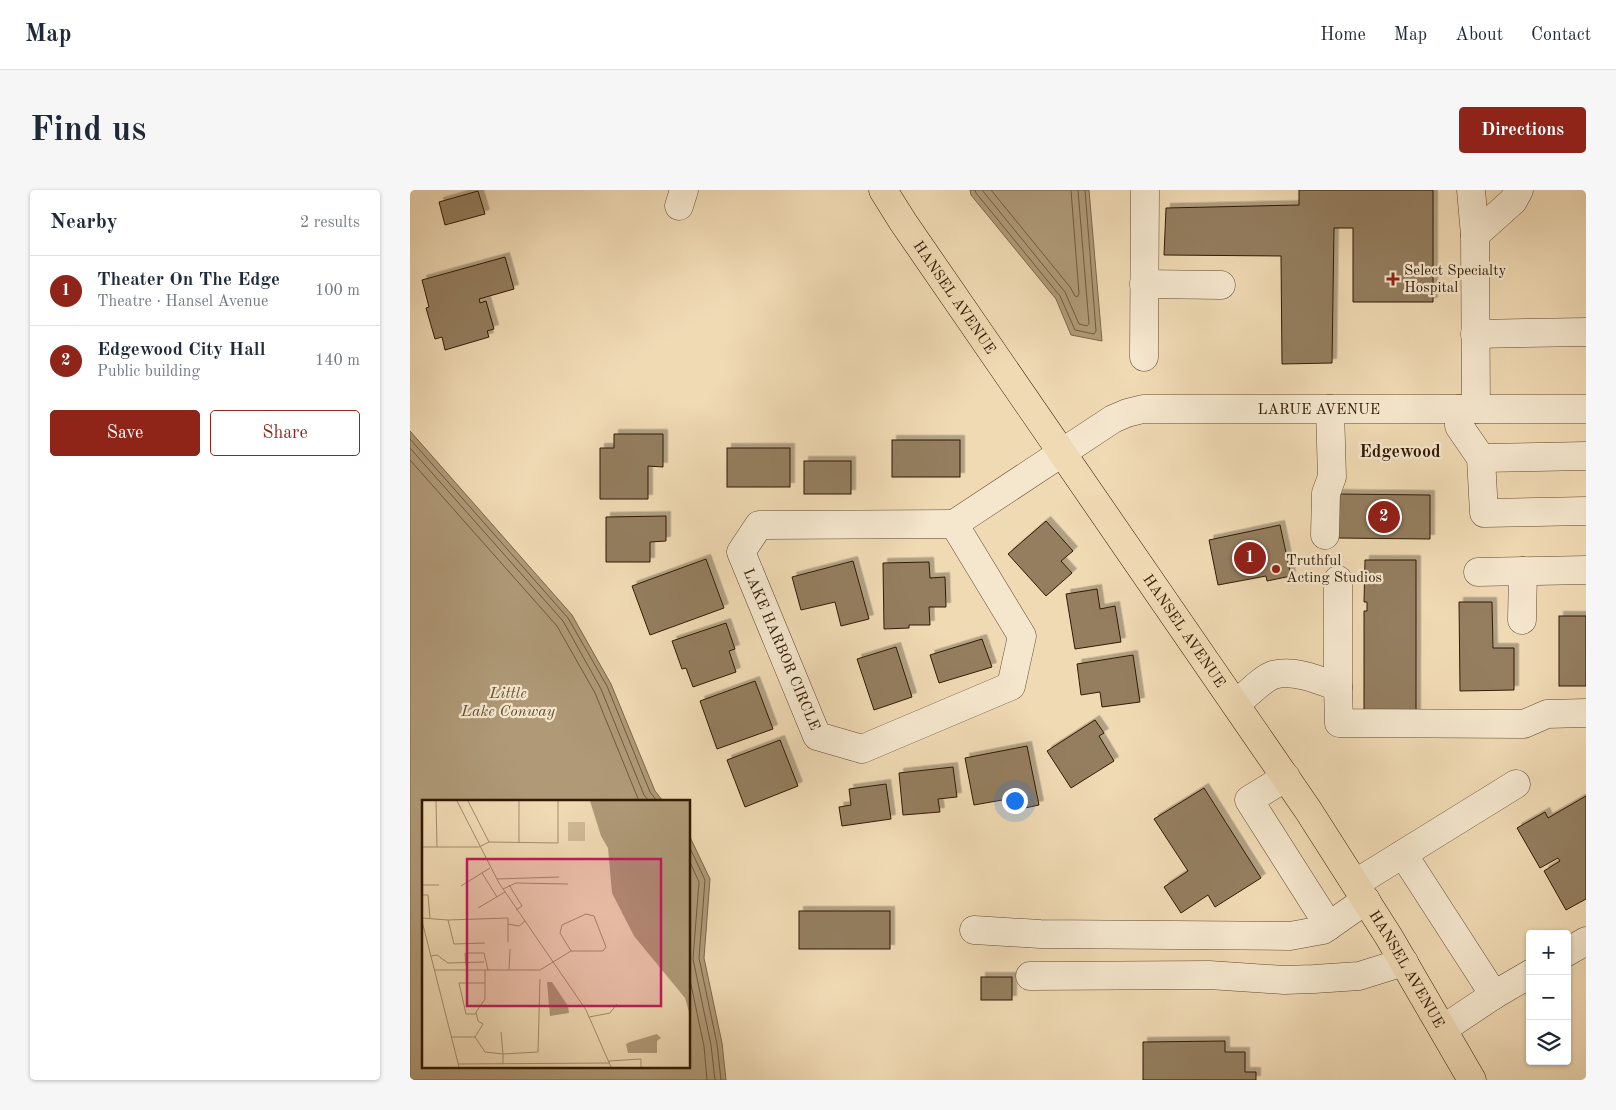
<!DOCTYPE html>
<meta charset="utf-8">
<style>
body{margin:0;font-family:"Old Standard TT",serif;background:#f6f6f7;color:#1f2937}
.controls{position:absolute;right:15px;bottom:15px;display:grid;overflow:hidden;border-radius:5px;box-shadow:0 1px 4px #0004}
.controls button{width:45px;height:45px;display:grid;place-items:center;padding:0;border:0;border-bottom:1px solid #e0e1e3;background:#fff;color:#1f2937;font:25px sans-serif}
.you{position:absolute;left:604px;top:610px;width:18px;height:18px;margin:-12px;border:4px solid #fff;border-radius:50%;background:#1a73e8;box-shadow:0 0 0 8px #1a73e833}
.badge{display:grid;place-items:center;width:32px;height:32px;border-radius:50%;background:#8f2418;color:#fff;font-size:16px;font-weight:700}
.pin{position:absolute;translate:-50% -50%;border:2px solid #fff;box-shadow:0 1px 5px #0006}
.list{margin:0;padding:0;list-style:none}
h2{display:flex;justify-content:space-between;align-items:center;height:65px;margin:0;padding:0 20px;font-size:21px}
h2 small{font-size:16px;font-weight:400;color:#747a83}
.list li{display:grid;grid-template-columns:32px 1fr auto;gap:15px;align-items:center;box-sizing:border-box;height:70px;padding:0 20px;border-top:1px solid #e0e1e3}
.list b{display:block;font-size:19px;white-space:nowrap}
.list p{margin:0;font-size:16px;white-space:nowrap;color:#747a83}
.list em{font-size:16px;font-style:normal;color:#747a83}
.actions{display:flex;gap:10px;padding:15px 20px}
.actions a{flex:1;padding:11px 0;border:1px solid #8f2418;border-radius:5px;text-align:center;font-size:18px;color:#8f2418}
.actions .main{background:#8f2418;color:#fff}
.icon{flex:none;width:28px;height:28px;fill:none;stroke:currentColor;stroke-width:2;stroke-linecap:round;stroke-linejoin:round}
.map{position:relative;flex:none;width:1176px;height:890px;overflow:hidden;border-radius:5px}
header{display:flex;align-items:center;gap:30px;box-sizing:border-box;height:70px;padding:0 25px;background:#fff;border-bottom:1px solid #e0e1e3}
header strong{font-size:24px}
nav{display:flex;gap:28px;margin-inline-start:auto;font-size:18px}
.intro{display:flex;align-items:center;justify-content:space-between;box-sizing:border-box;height:120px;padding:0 30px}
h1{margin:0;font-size:35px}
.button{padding:12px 22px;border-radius:5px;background:#8f2418;color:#fff;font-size:18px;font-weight:700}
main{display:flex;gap:30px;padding:0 30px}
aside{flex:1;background:#fff;border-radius:5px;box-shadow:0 1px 4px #0004}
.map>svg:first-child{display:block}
</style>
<header>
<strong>Map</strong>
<nav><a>Home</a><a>Map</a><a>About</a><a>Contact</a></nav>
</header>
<div class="intro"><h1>Find us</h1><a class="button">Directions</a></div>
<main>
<aside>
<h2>Nearby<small>2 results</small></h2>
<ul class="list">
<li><span class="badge">1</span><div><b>Theater On The Edge</b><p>Theatre · Hansel Avenue</p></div><em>100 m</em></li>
<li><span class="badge">2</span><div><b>Edgewood City Hall</b><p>Public building</p></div><em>140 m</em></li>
</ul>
<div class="actions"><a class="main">Save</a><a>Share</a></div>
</aside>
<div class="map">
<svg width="1176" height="890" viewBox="0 0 1176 890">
<defs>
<filter id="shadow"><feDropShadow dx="4.5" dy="-4.5" stdDeviation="0" flood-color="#0004"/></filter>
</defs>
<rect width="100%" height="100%" fill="#f0dab4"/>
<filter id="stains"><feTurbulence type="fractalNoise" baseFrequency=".004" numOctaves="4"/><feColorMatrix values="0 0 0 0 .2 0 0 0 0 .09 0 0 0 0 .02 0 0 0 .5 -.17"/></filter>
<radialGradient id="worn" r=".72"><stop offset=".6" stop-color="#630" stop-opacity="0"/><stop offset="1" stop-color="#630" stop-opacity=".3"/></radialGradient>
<g fill="#af9977" stroke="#7d6648">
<path d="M560,0H679L692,151L661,145L646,109L561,5Z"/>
<path d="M0,241L162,425L201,494L245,601L253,611H14V876H279V645L300,689L294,768L312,853L316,890H0Z"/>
</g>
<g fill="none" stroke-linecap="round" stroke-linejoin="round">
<g stroke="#705a3c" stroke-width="1">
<path d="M565,0L566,3L650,106L665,140L684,144L686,141L675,0"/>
<path d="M572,0L655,102L669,134L677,136L679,134L668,0"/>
<path d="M581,0L660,97L665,106L667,107L669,104L661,0"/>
<path d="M0,249L158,428L197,496L240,602L247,611"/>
<path d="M0,258L153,431L191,499L234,605L239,611"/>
<path d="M0,270L147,436L185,503L229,611"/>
<path d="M279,656L295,690L289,768L307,854L311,890"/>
<path d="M279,670L289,692L283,769L301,855L305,890"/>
<path d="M279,785L294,856L297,890"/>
</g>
</g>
<g fill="#947e5f" stroke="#311a02" filter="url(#shadow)">
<path d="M889,0H1023V112H943V38H924L922,173L872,174L871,66L754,65L756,18L889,15Z"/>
<path d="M68,1L75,24L35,35L29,12Z"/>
<path d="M95,67L104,99L69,109L70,113L76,111L84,139L77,141L79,147L35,160L32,147L25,149L16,118L19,117L12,90Z"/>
<path d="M204,244H253V277L238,276V309H190V258H204Z"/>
<rect x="482" y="250" width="68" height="37"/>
<rect x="317" y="258" width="63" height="39"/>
<rect x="394" y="271" width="47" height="33"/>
<path d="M928,304L1020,305V349L927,348Z"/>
<path d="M256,326V351L240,352V372H196V327Z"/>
<path d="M636,331L663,361L651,371L662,383L636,406L598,364Z"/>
<path d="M870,335L881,386L857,391L856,386L808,395L799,350Z"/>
<path d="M296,369L314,418L240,445L222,396Z"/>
<path d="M955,370H1006V529H954V421H957V412H954Z"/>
<path d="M443,371L459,429L431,436L425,412L391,420L382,387Z"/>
<path d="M519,372L520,388L535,387L536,417H519L520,435H499V438L474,439L473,373Z"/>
<path d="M687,399L690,419L705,416L711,452L665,459L656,404Z"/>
<path d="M1049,412H1082L1083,458H1104V500L1050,501Z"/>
<rect x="1149" y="426" width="27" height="70"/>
<path d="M316,433L325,459L319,461L326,482L283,497L276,478L272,479L262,451Z"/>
<path d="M572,449L582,477L529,493L520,465Z"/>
<path d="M486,457L502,507L464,520L447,469Z"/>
<path d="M723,465L730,512L692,517L690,502L671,505L667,474Z"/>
<path d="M345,491L363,539L307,559L290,511Z"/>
<path d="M685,530L694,543L689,546L704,571L661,598L637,561Z"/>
<path d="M370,550L388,596L335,617L317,570Z"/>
<path d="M617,556L629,615L601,621L598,609L564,615L555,568Z"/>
<path d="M543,577L547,607L528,609L530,622L493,625L489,583Z"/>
<path d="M476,594L481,629L432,636L429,617L441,615L439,599Z"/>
<path d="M794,598L851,688L805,717L798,705L771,723L754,697L778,681L744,629Z"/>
<path d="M1176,606V709L1156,720L1134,681L1150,671L1148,668L1130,678L1107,638L1135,622L1138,628Z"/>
<rect x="389" y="721" width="91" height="38"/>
<rect x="571" y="787" width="31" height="23"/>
<path d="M815,851V862H835V882H846V890H733V852Z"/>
</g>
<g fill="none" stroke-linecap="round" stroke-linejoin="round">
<defs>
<g id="minor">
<path d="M1061,0L1065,45"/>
<path d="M269,16L274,0"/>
<path d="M734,94L811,95"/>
<path d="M1065,144L1176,142"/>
<path d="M734,167L735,0"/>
<path d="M1049,219V236L1071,268L1074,323L1176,321"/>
<path d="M1066,219L1065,45L1103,11L1109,0"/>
<path d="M1071,268L1176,266"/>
<path d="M544,334L612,446L601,496L452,559L407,546L331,362L349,335Z"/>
<path id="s1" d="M544,334L703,229L717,223L733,219H1176"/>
<path d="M915,345L916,303L922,287L920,219"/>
<path d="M1068,382L1176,380"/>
<path d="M1112,430L1113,381"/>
<path d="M928,497L929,533L1114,534L1137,524L1176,523"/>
<path d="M826,514C836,506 852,489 863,485C884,479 909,490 928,497V390"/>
<path d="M876,587L839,610L919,736"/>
<path d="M993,664L1084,805"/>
<path d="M946,693L1106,594"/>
<path d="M564,740L630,744L880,746L913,740L956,710"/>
<path d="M1157,762L1176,751"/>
<path d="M620,786L799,785L874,790L904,789L949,786L994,772"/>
<path d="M1033,839L1084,805L1120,784"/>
</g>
<g id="major">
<path id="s2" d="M473,0L493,32L898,620L979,747L1062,890"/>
</g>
</defs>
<use href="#minor" stroke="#614a2e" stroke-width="29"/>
<use href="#major" stroke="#311a02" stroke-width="29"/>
<use href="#minor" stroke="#f5e7ce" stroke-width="28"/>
<use href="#major" stroke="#f0dab4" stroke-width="28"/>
</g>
<g fill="#8f2418" stroke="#f5e7ce" stroke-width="2">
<path d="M980.5 81.5h5v5h5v5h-5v5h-5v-5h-5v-5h5z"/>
<circle cx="866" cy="379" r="5"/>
</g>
<g text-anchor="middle" stroke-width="4.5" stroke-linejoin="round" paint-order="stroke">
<g font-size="15" fill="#311a02" stroke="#f5e7ce" text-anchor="start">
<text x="994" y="85">Select Specialty<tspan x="994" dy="17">Hospital</tspan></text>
<text x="876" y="375">Truthful<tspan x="876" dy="17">Acting Studios</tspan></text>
</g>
<g font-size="15" fill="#311a02" stroke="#f5e7ce">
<text dy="5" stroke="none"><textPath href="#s2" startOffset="129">HANSEL AVENUE</textPath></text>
<text dy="5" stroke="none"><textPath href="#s1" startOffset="398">LARUE AVENUE</textPath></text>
<text dy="5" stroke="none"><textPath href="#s2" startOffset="534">HANSEL AVENUE</textPath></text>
<text transform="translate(372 459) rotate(67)" y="5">LAKE HARBOR CIRCLE</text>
<text dy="5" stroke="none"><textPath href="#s2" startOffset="939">HANSEL AVENUE</textPath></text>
</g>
<g font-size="16" font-style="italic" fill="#634d31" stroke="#f5e7ce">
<text x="98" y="508">Little<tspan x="98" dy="18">Lake Conway</tspan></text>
</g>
<g font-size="18" font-weight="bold" fill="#311a02" stroke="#f5e7ce">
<text x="990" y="267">Edgewood</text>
</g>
</g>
<g transform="translate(12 610)">
<rect width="268" height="268" fill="#f0dab4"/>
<path d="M146,22H163V41H146Z" fill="#d0b996"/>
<path d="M168,1H267V212L263,198L212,136L190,93L186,48L179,36ZM125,182H130L146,206L147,213L128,216ZM235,234L239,238L235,241V253H206L204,244L208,242Z" fill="#af9977"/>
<path fill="none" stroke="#a48d6d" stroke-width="1" d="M14,1L15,47M35,1L77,83L164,210L189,267M46,1L67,42M97,1V43M0,47H57L67,42L136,43V1M60,73L75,97M75,79L137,77M0,85H17M87,85L100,106L94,110M39,86L68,68M81,89L94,83L146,84M0,95H6L8,118M56,108L83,92M164,114L172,116L184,147L181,151H149L138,133L140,125ZM0,118L26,120L32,144L63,143M26,120L86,118V124M0,121L37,267M86,142V124L97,126L103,121M9,156L15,155L26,163L62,162M44,165L43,153H62L66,170M12,170H118L149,151M87,170L88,149M54,214H44L37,183H63M167,217L188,213L195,204M79,232L81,254L116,252L118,179M29,237H53L61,224L56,221L54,212L63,199V170M53,237L63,252L81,254V264M187,261L219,259V267M36,264L188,263"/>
<path fill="#c2185b" fill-opacity="0.15" stroke="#c2185b" stroke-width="2.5" d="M45,59H239V206H45Z"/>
<rect width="268" height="268" fill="none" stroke="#311a02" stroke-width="2.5"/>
</g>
<rect width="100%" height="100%" filter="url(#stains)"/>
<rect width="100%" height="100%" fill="url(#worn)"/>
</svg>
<div class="controls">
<button>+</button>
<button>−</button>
<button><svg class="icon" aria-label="layers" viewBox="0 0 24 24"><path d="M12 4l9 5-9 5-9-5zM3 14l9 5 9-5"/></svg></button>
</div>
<div class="you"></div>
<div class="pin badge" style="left:840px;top:368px">1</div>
<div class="pin badge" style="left:974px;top:327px">2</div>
</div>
</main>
